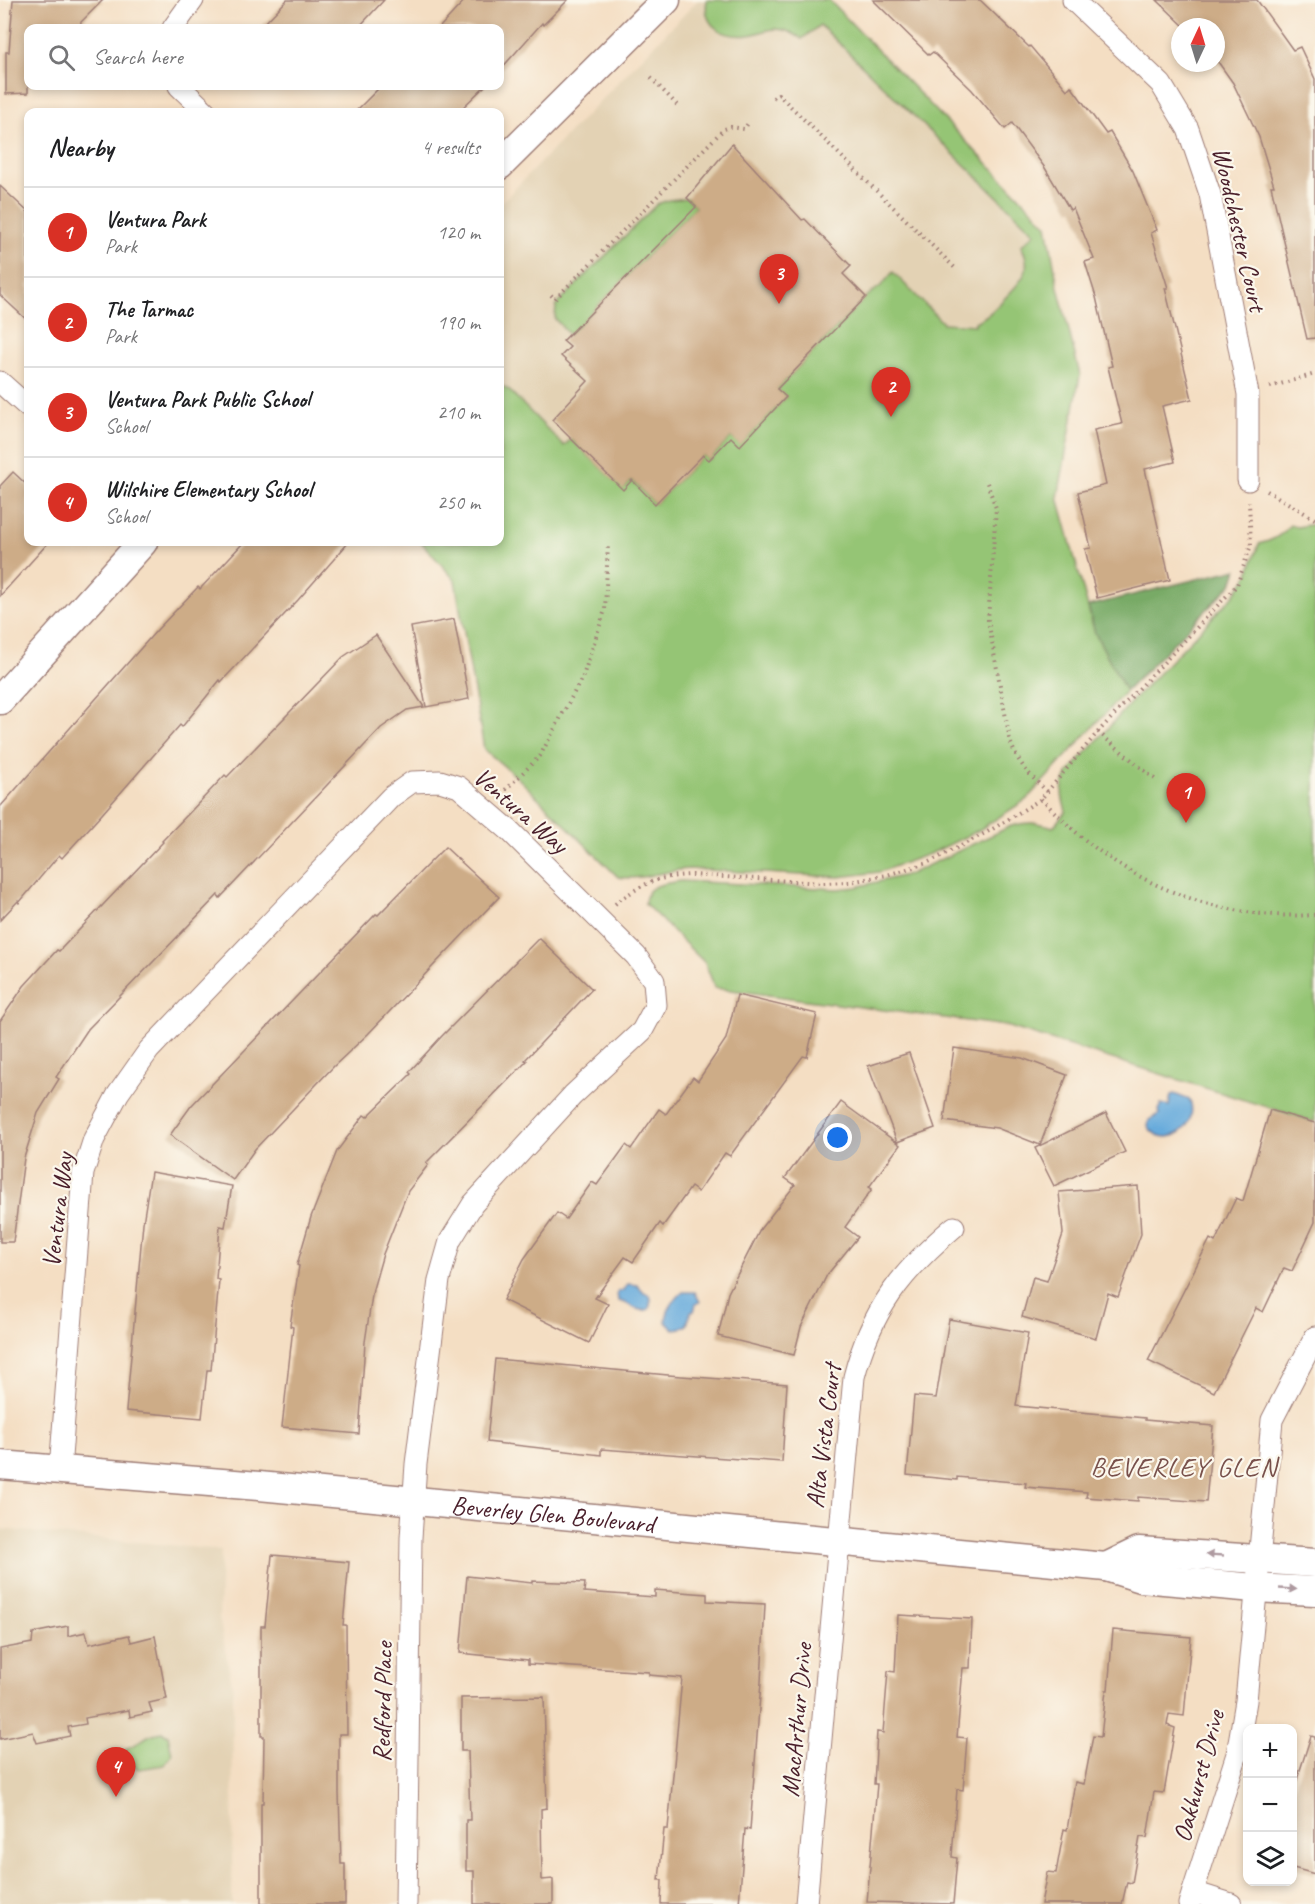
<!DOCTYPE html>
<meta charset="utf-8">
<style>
body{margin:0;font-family:Caveat,sans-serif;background:#f6f6f6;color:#202124}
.controls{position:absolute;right:18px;bottom:18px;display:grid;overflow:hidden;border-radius:12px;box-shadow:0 3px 9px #0003}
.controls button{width:54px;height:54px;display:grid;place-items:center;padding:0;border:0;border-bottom:2px solid #e0e0e0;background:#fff;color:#202124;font:30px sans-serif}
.compass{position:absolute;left:1171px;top:18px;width:54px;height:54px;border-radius:50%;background:#fff;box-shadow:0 3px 9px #0003;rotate:4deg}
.you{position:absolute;left:838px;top:1138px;width:21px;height:21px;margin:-15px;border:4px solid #fff;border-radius:50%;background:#1a73e8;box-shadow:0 0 0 9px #1a73e833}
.badge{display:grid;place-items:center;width:39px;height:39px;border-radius:50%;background:#d93025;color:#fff;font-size:20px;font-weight:700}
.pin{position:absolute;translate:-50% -50px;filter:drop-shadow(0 2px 3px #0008)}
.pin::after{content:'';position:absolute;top:32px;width:21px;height:18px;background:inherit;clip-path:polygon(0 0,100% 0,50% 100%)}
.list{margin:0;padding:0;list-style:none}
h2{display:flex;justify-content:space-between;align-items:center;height:78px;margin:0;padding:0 24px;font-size:26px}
h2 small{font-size:20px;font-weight:400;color:#757577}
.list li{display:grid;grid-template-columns:39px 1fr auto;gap:18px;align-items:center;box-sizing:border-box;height:90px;padding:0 24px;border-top:2px solid #e0e0e0}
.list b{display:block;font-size:22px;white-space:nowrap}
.list p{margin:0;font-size:20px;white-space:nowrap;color:#757577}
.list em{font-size:20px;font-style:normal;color:#757577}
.icon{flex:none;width:33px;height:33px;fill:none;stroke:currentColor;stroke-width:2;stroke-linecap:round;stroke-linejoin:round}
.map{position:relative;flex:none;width:1315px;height:1904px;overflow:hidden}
.search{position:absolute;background:#fff;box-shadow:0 3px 9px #0003;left:24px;top:24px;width:480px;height:66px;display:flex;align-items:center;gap:15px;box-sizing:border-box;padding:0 21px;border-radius:12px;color:#757577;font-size:22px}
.panel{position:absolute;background:#fff;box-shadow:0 3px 9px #0003;left:24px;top:108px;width:480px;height:438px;border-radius:12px}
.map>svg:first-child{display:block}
</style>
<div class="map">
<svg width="1315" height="1904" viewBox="0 0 1315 1904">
<rect width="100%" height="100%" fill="#fbf7ec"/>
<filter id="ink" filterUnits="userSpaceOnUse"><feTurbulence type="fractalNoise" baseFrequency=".0167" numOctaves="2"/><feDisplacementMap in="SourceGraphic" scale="12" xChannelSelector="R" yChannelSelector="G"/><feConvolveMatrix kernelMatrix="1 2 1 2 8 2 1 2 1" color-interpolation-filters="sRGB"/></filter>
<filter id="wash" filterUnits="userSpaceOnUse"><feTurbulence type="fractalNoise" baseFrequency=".008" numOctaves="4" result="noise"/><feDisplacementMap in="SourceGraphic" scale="24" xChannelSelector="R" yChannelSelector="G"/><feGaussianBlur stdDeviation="1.35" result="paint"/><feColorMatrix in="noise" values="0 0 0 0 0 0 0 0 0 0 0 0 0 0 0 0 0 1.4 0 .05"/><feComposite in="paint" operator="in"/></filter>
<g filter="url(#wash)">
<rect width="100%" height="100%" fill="#f4dec3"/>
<g fill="#e3d2b4">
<path d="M698,0H707L706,12L709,22L715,29L724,32L756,34L776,29L787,30L802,39L820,25L998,193L1035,233L1081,375L1063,467L629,559L500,457V204Z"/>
<path d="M0,1529L221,1550L219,1617L233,1690L232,1904H0Z"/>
</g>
<g fill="#95c574" stroke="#707250" stroke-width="1.5">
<path d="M707,0H829L1047,225L1058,287L1080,375L1058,497L1095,633L1126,691L1026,800L979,830L932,853L879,872L839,877L689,869C665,870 641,881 618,877L519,779L484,749L455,580L421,542H500V385L509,390L564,446L571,439L623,489L632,480L655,504L703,455L709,460L731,437L740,445L786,397L777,389L866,297L882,285L893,272L943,323L975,325V322C988,317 995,308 1005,298C1020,282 1035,270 1021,246L1035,233L820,25L802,39C794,34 787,29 776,29C767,29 758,34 749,35C724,38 702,27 707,0Z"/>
<path d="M687,198L696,207L569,335L555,319L556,305L657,204L669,200Z"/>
<path d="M1315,524V1122L1006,1026L715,988L705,963L645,904C645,883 665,884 681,881L838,889L856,887L910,874L1011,826C1025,822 1039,822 1053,827L1066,811C1061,796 1060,787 1068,773L1134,699L1233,596L1247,577L1259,544C1272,541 1282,536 1290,525L1297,527Z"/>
<path d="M163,1732L168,1735L172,1754L164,1765L139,1769L128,1762L125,1750C130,1745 134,1746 139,1742C151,1734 148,1735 163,1732Z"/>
</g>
<path fill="#78aa66" stroke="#616448" stroke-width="1.5" d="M1237,569L1232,584L1126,691L1095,633L1088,606Z"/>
<g fill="#67abdc" stroke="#586584" stroke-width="1.5">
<path d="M1174,1094L1190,1100C1200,1129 1163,1151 1148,1126L1149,1120L1160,1114L1159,1110L1161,1104L1169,1106L1171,1095Z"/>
<path d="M628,1284L637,1285L644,1293L650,1295L651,1300L649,1309C637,1314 630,1302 618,1301L617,1292L622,1291Z"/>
<path d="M683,1292H695L700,1302L696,1304L694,1311L690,1313L687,1325L679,1329H673L666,1322C666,1310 674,1300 683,1292Z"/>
</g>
<g id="blocks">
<g fill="#cdac87">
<path d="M13,0H103L81,22L80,28H28V93L6,94V52H9Z"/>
<path d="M287,0H384L358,28H260Z"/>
<path d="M465,0H568L543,25L542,23L500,70V28H439Z"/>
<path d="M873,0H980L1029,47L1030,46L1067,90L1071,86L1106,134L1110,132L1133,171L1157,230L1151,233L1168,288H1165L1192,399L1162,406L1175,462L1145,469L1170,580L1097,598L1085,549L1091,548L1078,492L1106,485L1094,430L1122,424L1108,367L1112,366L1096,297L1085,262L1094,259L1073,208L1070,210L1045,168L1012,123L1005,129L972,90L933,52L929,55Z"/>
<path d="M1157,0H1257L1293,50L1300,47L1315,79V338L1307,339L1271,186H1274L1259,137L1233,83L1216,59V27H1185Z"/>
<path d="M381,86H485L458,112H355Z"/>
<path d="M732,144L802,220L805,219L851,266L843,274L866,297L777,389L786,397L740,446L731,437L709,460L703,455L655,504L632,480L623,490L552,420L588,381L561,356L570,347L563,341L696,207L687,198Z"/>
<path d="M0,186L28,212V321L0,295Z"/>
<path d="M13,472L28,486V542H49L0,596V486Z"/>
<path d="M244,542H349L298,600L221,682L220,680L182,727L180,725L102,814L62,858L59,855L19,903L18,901L0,920V807L157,630L198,587L200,589Z"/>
<path d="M454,619L469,699L426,707L411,627Z"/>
<path d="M376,635L424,707L407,710L381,728L220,898L218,895L88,1029L56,1077L59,1079L38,1113L24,1158L13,1242H0V1021L24,986L57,950L59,951L163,842L162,841L192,810L225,775L227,777L343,657Z"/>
<path d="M445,847L499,897L368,1034L334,1066L255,1149L233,1180L170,1135L191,1106L376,914L378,915Z"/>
<path d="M539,938L592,989L525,1060L527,1061L426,1163L428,1165L408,1191L383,1254L373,1289L365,1342L359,1434L282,1427L293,1327L290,1326L299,1266L297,1265L311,1217L337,1151L364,1115L367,1117L411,1074L409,1072L441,1037Z"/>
<path d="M737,995L817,1014L807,1057L803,1056L730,1156L725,1153L698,1192L691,1187L663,1226L660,1223L633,1262L625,1257L595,1298L608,1304L589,1343L503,1300L524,1259L557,1213L566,1219L592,1182L597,1185L626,1145L631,1149L659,1109L666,1114L693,1077L698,1081L726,1039Z"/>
<path d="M954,1048L1022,1058L1067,1075L1040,1145L997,1128L944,1121Z"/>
<path d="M909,1053L935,1128L897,1142L868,1066Z"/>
<path d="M841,1102L900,1145L869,1187L872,1189L845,1227L858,1237L827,1275L801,1327L794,1355L718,1336L728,1293L761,1228L795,1185L785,1178Z"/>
<path d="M1270,1110L1315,1123V1222L1292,1271L1284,1268L1263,1312L1256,1308L1214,1392L1148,1361L1210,1239L1215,1242L1236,1198L1243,1201Z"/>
<path d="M1106,1113L1125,1152L1054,1186L1035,1148Z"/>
<path d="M151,1172L232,1186L225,1227L220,1226L216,1279L219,1280L211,1370H207L202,1418L126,1411L143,1223Z"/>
<path d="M1138,1186L1141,1234L1118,1297L1108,1293L1096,1338L1022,1317L1033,1277L1047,1281L1063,1234L1059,1192Z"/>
<path d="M949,1319L1028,1333L1016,1406L1145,1418V1420L1213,1426L1206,1502L1138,1497V1501L1086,1497L1087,1492L1025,1487L1026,1483L957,1477V1480L907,1475L914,1396L936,1398Z"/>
<path d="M495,1359L668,1375L787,1384L782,1462L601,1449V1455L487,1442Z"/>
<path d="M272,1555L349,1562L343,1625H346L347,1734H339V1793L341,1864H345V1904H261V1803H263L264,1736H261V1626H265Z"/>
<path d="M467,1576L532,1583V1581L585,1583L584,1592L655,1597V1590L707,1594V1601L765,1604L761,1682L750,1830L745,1829L739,1904H661L662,1880H659L664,1829H668L682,1678L649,1675V1672L528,1664V1660L460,1653Z"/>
<path d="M898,1615L972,1619L970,1668H963L957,1737L967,1738L963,1790L957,1789L952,1857L957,1858L953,1904L867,1902L877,1784H874L877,1732L883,1733L888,1671L895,1672Z"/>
<path d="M68,1626V1636L86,1632L89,1644L129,1635L131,1642L155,1636L167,1699L149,1703L152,1712L130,1717L129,1710L85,1718L86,1724L68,1727L70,1736L37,1743L33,1732L0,1739V1649L32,1643L33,1633Z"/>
<path d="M1113,1630L1191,1637L1184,1716L1169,1714L1167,1725L1175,1728L1164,1793L1154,1792L1147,1838L1140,1837L1132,1883L1127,1882L1122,1904H1041L1047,1872L1056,1873L1064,1829L1067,1830L1075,1782L1084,1784L1093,1736L1101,1737L1106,1690H1108Z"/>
<path d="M544,1697L547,1808L541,1809L542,1880L553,1879V1904H474V1871H466V1820H470L468,1751H461V1698Z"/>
<path d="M1311,1736L1315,1737V1874L1293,1868V1792Z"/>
</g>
</g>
</g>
<g filter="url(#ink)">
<use href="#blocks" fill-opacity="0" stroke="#9f7e77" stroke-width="1.5"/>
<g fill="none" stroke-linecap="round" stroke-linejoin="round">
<defs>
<g id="street">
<path d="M1073,0L1161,84L1188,129L1210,194L1248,394V480"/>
<path d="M173,28L193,0"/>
<path d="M179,86L206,112"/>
<path d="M0,382L28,407"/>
<path d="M60,1470L83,1173L94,1139L118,1094L149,1050L391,797L412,782L440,781L459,787L510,831L636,956L654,981L656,1005L642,1031L573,1095L473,1204L450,1241L439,1280L416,1464L411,1538L406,1904"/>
<path d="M1193,1892L1231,1904"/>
<path d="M806,1904L854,1377C871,1310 902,1271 954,1227"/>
<path d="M1189,1904L1237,1754L1246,1701L1272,1420L1315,1337"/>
</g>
<g id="secondary">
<path d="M500,165L666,0"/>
<path d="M0,700L143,542"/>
<path id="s1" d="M0,1465L259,1486L1106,1567L1141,1578L1255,1588L1315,1591"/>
<path d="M1106,1567L1139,1551L1315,1563"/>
</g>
</defs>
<use href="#street" stroke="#9f7e77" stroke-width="23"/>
<use href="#secondary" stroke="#9f7e77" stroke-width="31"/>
<g stroke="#9f7e77" stroke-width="4" stroke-dasharray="1.5 4.5" stroke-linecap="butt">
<path d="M651,78L680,108"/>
<path d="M773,98L778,94L956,269"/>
<path d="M551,295L555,299L724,129L731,127L744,129L749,122"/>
<path d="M1270,387L1315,374"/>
<path d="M987,483L996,508L988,620L1010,740C1017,763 1030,776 1048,792"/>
<path d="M1267,491L1315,519"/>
<path d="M1098,732L1157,781"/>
<path d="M501,794L540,756L583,676L605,610L608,543"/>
<path d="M1041,799C1057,814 1072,830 1089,843C1153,894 1233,920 1315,915"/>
<path d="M615,904C642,883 659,876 692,875L822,883L850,882L887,875L927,863L949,852L991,830L1041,799L1098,732L1237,585L1251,545L1249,502"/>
</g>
<use href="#street" stroke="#fff" stroke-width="21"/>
<use href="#secondary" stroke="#fff" stroke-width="28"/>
</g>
<defs><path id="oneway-solid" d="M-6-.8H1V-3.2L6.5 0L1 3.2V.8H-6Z" transform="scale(1.5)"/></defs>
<g fill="#ae9aa0">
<use href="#oneway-solid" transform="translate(1215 1555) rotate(-177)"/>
<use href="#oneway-solid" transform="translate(1288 1589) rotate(3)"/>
</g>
</g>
<g text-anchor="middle" stroke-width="4.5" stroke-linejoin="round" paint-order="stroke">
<g font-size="26" fill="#4a1f2b" stroke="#fbf7ec">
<text transform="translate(1240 229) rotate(77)" y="9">Woodchester Court</text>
<text transform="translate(521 810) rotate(41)" y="9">Ventura Way</text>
<text transform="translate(57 1210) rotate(-83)" y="9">Ventura Way</text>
<text transform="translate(823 1436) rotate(-83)" y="9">Alta Vista Court</text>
<text dy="9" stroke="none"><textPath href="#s1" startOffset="555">Beverley Glen Boulevard</textPath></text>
<text transform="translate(382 1702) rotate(-89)" y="9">Redford Place</text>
<text transform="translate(796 1720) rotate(-85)" y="9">MacArthur Drive</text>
<text transform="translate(1198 1776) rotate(-75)" y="9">Oakhurst Drive</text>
</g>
<g font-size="27" letter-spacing="1.5" fill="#78504b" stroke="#fbf7ec">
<text x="1184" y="1476">BEVERLEY GLEN</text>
</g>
</g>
</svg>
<div class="controls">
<button>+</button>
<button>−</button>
<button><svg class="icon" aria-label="layers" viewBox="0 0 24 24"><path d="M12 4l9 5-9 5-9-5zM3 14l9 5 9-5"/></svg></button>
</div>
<svg class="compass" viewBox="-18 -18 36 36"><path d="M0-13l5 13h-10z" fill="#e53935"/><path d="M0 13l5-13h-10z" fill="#757577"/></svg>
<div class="you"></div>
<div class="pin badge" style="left:1186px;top:823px">1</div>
<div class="pin badge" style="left:891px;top:417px">2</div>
<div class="pin badge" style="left:779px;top:304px">3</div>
<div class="pin badge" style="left:116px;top:1797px">4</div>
<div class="search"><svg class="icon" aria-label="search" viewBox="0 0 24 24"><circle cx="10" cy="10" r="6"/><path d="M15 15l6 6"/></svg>Search here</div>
<section class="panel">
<h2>Nearby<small>4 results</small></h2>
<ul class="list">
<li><span class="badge">1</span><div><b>Ventura Park</b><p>Park</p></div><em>120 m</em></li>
<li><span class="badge">2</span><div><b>The Tarmac</b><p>Park</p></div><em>190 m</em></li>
<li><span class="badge">3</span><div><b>Ventura Park Public School</b><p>School</p></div><em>210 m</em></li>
<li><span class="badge">4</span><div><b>Wilshire Elementary School</b><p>School</p></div><em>250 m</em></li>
</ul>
</section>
</div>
